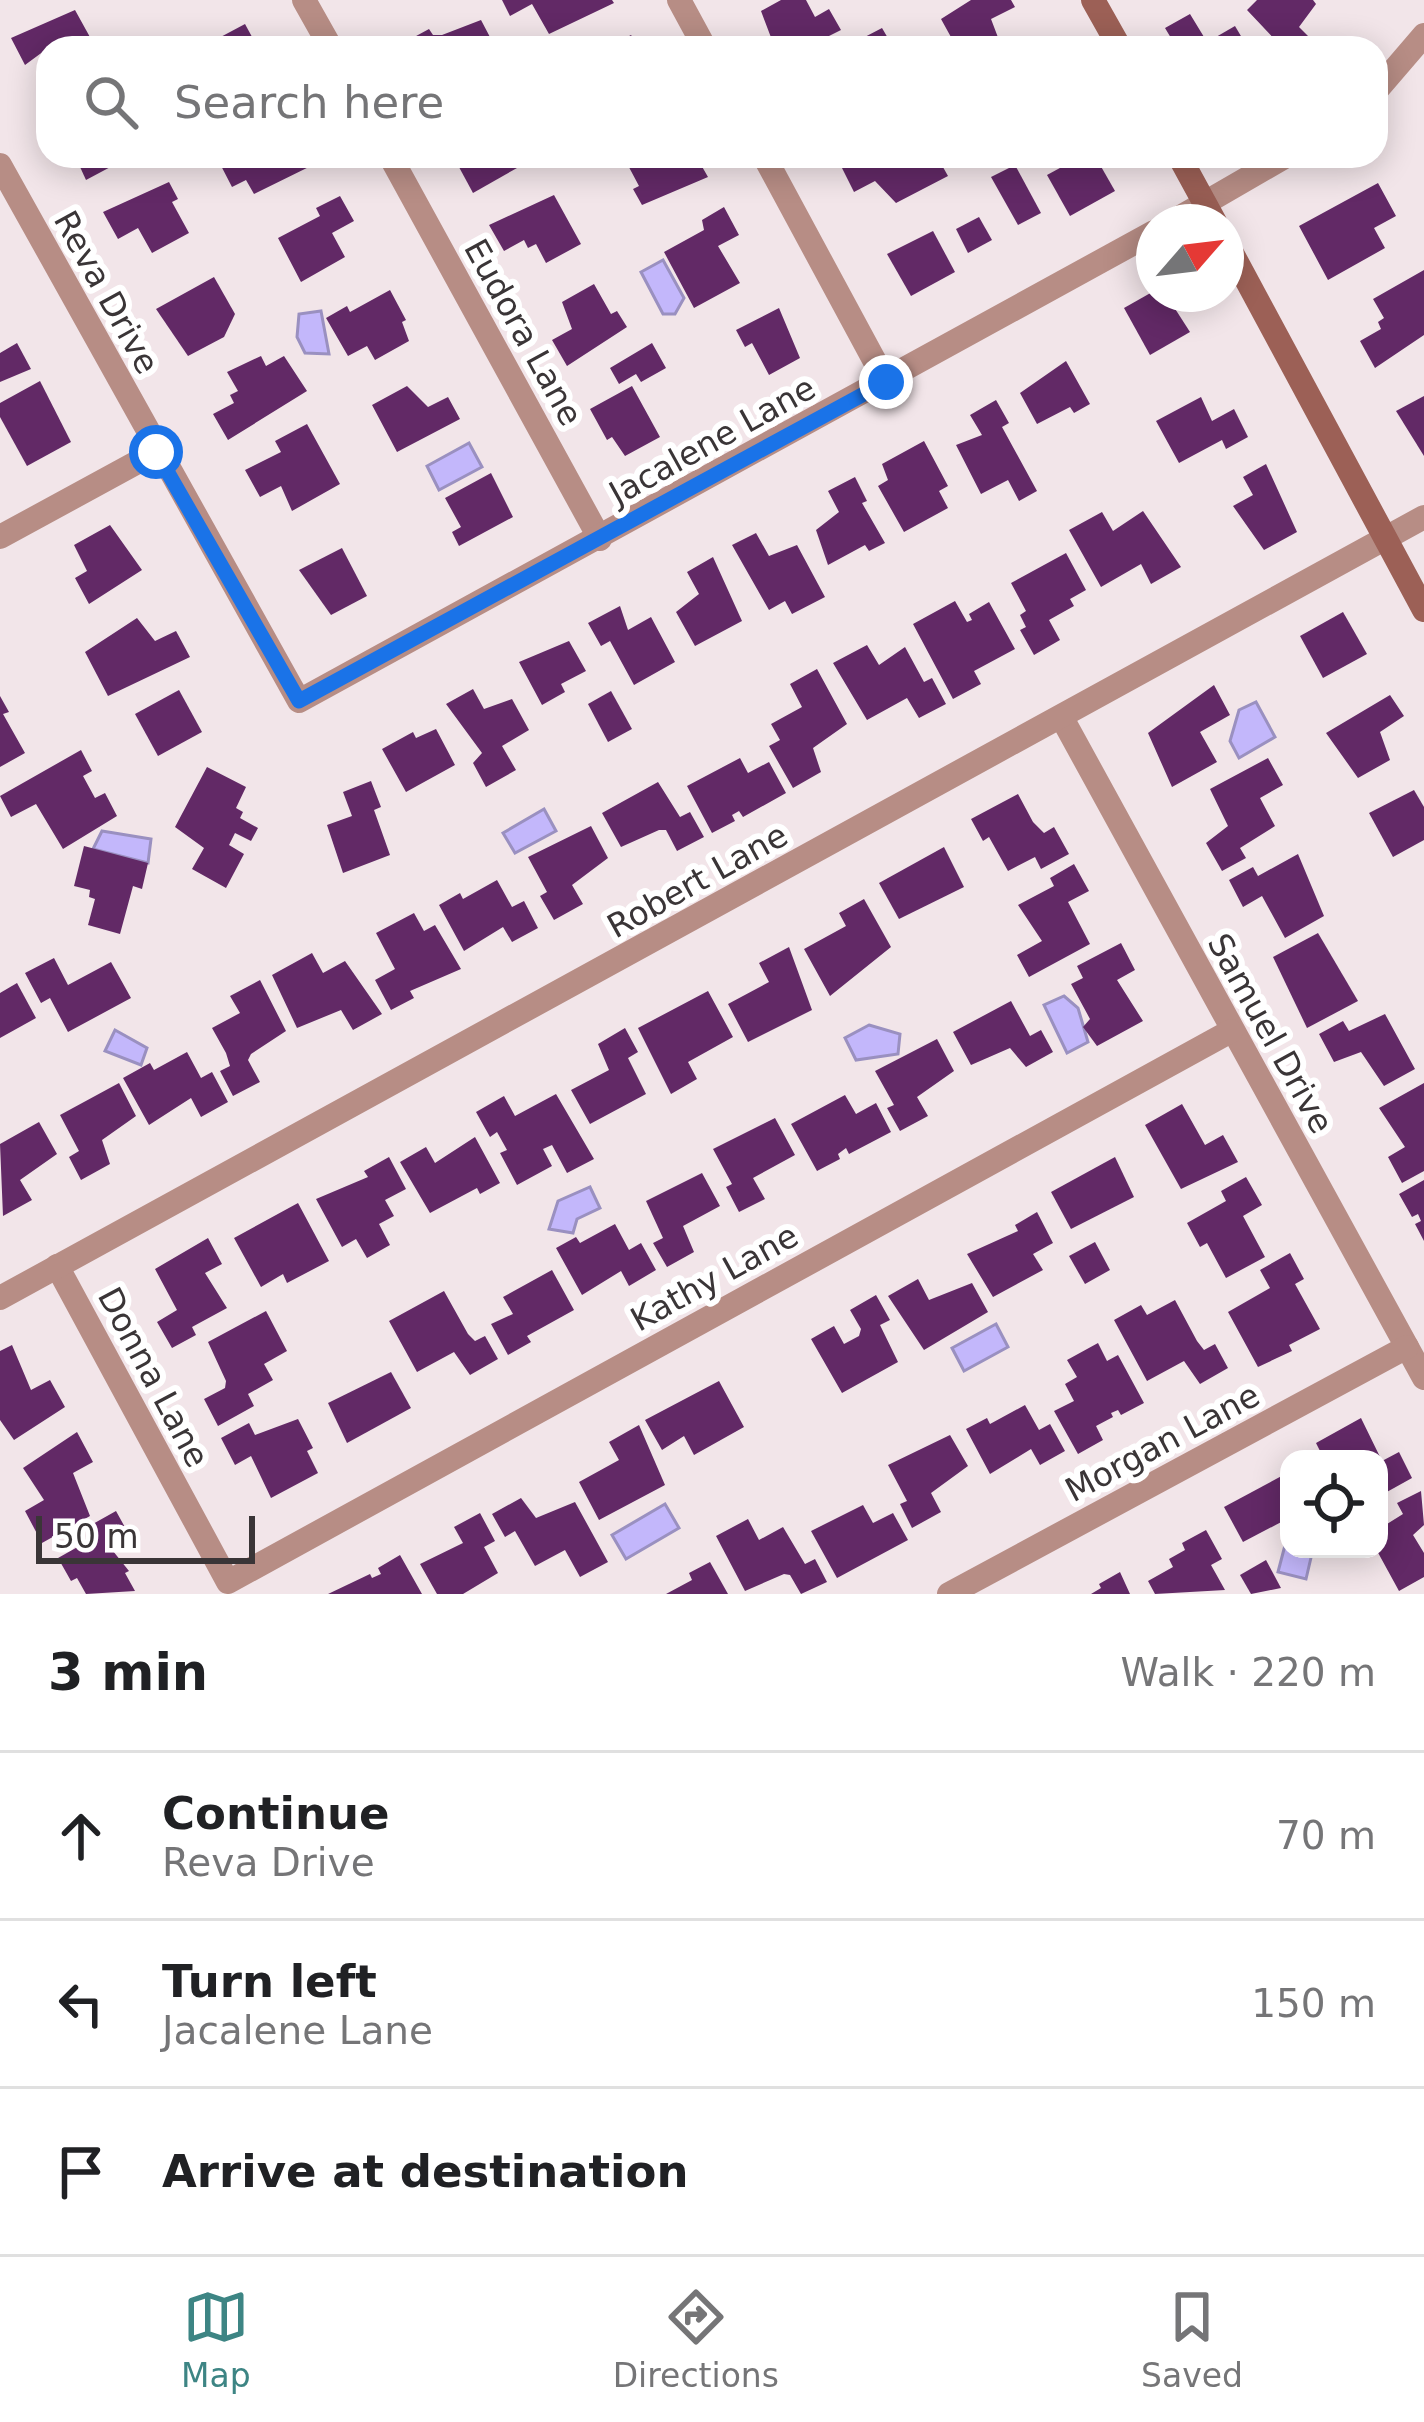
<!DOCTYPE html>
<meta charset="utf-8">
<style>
body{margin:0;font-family:"DejaVu Sans",sans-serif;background:#f2f2f2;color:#202124}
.controls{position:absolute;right:36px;bottom:36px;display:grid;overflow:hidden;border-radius:24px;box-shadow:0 6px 30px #0003}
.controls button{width:108px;height:108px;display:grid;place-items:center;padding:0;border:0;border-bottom:3px solid #e0e0e0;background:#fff;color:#202124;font:60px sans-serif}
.compass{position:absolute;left:1136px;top:204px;width:108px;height:108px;border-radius:50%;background:#fff;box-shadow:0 6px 30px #0003;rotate:62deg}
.scale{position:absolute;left:36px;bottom:30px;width:219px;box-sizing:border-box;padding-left:12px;border:6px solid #3a3537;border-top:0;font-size:33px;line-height:42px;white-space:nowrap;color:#3a3537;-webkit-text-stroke:9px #fff;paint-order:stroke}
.stop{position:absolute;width:36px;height:36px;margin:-27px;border:9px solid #1a73e8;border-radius:50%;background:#fff}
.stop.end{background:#1a73e8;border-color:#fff;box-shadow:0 3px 12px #0008}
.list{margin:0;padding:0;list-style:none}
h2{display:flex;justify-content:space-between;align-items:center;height:156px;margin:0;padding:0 48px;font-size:51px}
h2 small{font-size:39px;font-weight:400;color:#757577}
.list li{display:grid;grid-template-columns:78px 1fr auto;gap:36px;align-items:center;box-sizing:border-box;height:168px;padding:0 48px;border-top:3px solid #e0e0e0}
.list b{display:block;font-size:45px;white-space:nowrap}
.list p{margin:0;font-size:39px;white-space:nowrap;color:#757577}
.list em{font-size:39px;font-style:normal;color:#757577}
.icon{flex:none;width:66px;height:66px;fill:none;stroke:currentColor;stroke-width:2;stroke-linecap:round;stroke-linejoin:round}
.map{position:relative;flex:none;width:1424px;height:1594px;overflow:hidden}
.search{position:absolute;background:#fff;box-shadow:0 6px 30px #0003;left:36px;right:36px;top:36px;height:132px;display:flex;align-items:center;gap:30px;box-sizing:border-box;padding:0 42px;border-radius:36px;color:#757577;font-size:45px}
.sheet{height:660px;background:#fff}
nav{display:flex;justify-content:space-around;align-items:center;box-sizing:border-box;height:168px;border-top:3px solid #e0e0e0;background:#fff;font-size:33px;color:#757577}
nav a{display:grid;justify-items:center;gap:6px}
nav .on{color:#3d8584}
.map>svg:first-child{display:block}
</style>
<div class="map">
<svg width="1424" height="1594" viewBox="0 0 1424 1594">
<rect width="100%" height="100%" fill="#f2e5e9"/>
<g fill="#c3b7fb" stroke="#9a90c0" stroke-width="3">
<path d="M663,260L684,298L675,314H663L641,272Z"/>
<path d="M321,311L329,354L305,353L297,337L299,314Z"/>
<path d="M469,443L482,467L439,490L427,466Z"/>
<path d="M1256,702L1275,737L1239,758L1230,741L1239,710Z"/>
<path d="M544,809L556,831L515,853L503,833Z"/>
<path d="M102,831L151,839L148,863L93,849Z"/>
<path d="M1064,996L1078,1008L1088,1042L1067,1053L1044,1005Z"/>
<path d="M869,1025L900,1034L898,1054L856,1060L845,1038Z"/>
<path d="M115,1030L147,1048L141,1065L105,1051Z"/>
<path d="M590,1187L600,1208L577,1219L573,1233L549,1229L558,1201Z"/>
<path d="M996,1324L1008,1347L964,1371L952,1348Z"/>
<path d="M665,1504L679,1528L626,1559L612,1535Z"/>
<path d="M1289,1530V1549H1313L1306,1579L1278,1572Z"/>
</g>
<g fill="#622966">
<path d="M502,0H612L614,3L549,34L532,4L510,16Z"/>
<path d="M781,0H806L815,17L829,9L841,30L805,48H775L761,11Z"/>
<path d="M971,0H1011L1015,7L991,19L1002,48H957L941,19Z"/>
<path d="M1257,0H1313L1316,4L1299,27L1315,43L1273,48L1278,43L1247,10Z"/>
<path d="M75,10L96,48H48L25,65L11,38Z"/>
<path d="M1190,14L1204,37L1193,43L1196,48H1177L1165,28Z"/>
<path d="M481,20L491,39L474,48H394L429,29L433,35H442Z"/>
<path d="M245,24L258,48H200Z"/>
<path d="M1235,26L1248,48H1197Z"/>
<path d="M882,28L892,45L898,41L902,48H863L859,40Z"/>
<path d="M631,35L640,48H607Z"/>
<path d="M75,156H131L86,180Z"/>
<path d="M216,156H318L321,161L254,194L246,180L232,187Z"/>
<path d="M453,156H510L517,168L473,193Z"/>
<path d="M623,156H669L672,161L696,156L708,177L642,205L633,189L639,186Z"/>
<path d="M859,156H946L939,160L948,176L896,203L875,181L854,192L841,166Z"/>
<path d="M1082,156H1095L1115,191L1070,216L1047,175Z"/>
<path d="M1015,165L1041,213L1018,225L991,177Z"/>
<path d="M169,182L178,199L172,202L189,233L152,253L138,228L118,239L103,212Z"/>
<path d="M1378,183L1396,216L1374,228L1385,248L1328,280L1299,226Z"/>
<path d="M554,195L581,244L546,263L536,244L528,248L524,240L504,251L489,225Z"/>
<path d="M340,196L354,221L332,233L345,257L301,282L278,238L320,216L316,208Z"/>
<path d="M724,207L739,235L718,246L740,283L694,308L664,252L704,230L702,220Z"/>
<path d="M979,217L992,240L968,253L956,229Z"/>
<path d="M933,231L955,272L911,296L887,254Z"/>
<path d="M1424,270V335L1375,368L1360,341L1381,329L1378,322L1384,318L1373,299Z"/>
<path d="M214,277L235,314L224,337L188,356L156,309Z"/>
<path d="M594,284L611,314L617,311L627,327L567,366L552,340L572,329L562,302Z"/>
<path d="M390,290L406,320L402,322L409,341L375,360L367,346L348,356L326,318L347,306L350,312Z"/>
<path d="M1154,291L1172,304L1190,332L1150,355L1124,308Z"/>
<path d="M779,308L800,358L769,375L752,343L745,347L736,330Z"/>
<path d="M17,343L31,369L0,382V353Z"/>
<path d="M652,343L666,368L641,382L636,374L619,384L610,368Z"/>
<path d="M261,356L266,366L284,356L307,391L228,440L213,414L234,403L230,395L238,391L227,372Z"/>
<path d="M1066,361L1090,404L1074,413L1070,407L1037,424L1020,393Z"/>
<path d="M40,381L71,442L27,466L0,417V403Z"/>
<path d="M407,386L428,407L448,397L460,419L397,452L372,405Z"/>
<path d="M632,386L660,437L625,456L612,437L607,440L590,409Z"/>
<path d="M1424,396V456L1396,411Z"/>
<path d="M1201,397L1212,421L1234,409L1248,437L1226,449L1222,440L1179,463L1156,421Z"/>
<path d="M996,400L1009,423L1002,427L1037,491L1019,501L1008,480L981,494L956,445L982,435L970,415Z"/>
<path d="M307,424L340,484L292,511L281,486L260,497L245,470L281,452L275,441Z"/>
<path d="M924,441L948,486L939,491L948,508L904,532L878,486L888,480L882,464Z"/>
<path d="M1266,464L1297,532L1264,550L1233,506L1253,495L1243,477Z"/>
<path d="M491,473L513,517L459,546L452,532L461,527L445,498Z"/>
<path d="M855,477L867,501L862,503L885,543L869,551L865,545L828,565L816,530L839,512L828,491Z"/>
<path d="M1143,511L1181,567L1151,584L1141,564L1101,587L1069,530L1102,512L1113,531Z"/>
<path d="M110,525L142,570L89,604L75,578L87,571L74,545Z"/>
<path d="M756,533L769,556L797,545L825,597L792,614L785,601L769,610L732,545Z"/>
<path d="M342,548L367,596L331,615L299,570Z"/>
<path d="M1066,553L1086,590L1070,599L1074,606L1049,620L1060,640L1034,655L1020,630L1026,627L1020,615L1026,611L1011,583Z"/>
<path d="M713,557L742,621L695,646L676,612L699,594L687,572Z"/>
<path d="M955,601L967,622L972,620L969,614L989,602L1015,649L974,671L981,684L953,699L913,624Z"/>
<path d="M620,606L628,630L651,617L675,662L634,685L610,641L601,646L588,623Z"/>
<path d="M1343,612L1367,654L1323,678L1300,636Z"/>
<path d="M137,618L155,641L176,631L190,657L108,696L85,652Z"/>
<path d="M569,641L586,671L561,684L565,692L542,705L519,662Z"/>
<path d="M867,645L879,665L905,647L924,682L932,678L946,704L919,718L907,698L867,720L833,663Z"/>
<path d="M817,669L847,724L813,748L821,772L793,788L769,746L780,740L771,724L802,707L790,684Z"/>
<path d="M1214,685L1230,715L1200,732L1217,762L1172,787L1148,733Z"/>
<path d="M473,689L484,709L512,699L529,730L502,746L516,770L486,787L473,763L482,753L446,704Z"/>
<path d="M179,690L202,732L158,756L135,714Z"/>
<path d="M611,691L632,729L608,742L588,704Z"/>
<path d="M1390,695L1404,716L1380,732L1390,760L1358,778L1326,733Z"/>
<path d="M0,696L9,712L3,714L25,753L0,767Z"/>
<path d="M436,729L455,765L406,792L382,749L413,732L416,738Z"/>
<path d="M81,750L92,771L83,776L95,798L105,793L117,816L63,849L36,804L11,817L0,796Z"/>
<path d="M740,758L748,773L769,762L786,793L743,817L739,811L732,815L735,821L712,833L687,786Z"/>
<path d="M1268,758L1283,785L1260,798L1275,826L1240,848L1246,858L1222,871L1206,843L1228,826L1210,789Z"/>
<path d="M207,767L246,787L236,808L243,812L240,818L258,828L251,841L235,833L229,845L244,854L226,888L192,869L204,848L175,827Z"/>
<path d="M371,781L381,807L374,810L390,855L343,873L327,825L352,816L343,792Z"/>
<path d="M658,782L680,817L690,812L704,837L677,851L666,830H659L621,847L602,813Z"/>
<path d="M1414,790L1424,807V840L1393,857L1369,813Z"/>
<path d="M1018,794L1033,822L1044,833L1054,827L1069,854L1041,869L1035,857L1008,871L989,837L983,841L971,819Z"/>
<path d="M591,826L608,858L572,885L583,904L554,920L540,896L547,892L528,857Z"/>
<path d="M84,846L148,863L142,889L133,886L120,934L88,925L95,899L89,897L90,890L74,886Z"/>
<path d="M944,847L964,887L899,919L879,883Z"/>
<path d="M1298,854L1324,916L1285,938L1262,896L1243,907L1229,880L1253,867L1258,876Z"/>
<path d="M1074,864L1089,891L1068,902L1090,944L1029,977L1017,955L1042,941L1018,905L1054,886L1050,878Z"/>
<path d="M497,880L512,907L524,901L538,928L512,942L503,927L464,951L439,905L460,893L463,899Z"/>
<path d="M864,899L891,947L830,996L804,949L846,926L839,913Z"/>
<path d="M414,913L424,931L435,925L461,969L410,991L414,998L391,1010L375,980L395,969L376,933Z"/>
<path d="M1318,933L1358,1001L1307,1028L1273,957Z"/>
<path d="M1121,943L1135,970L1117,980L1143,1021L1097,1046L1083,1027L1090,1019L1071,984L1083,978L1077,966Z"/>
<path d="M789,947L812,1010L748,1042L728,1004L769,982L759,963Z"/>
<path d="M312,953L323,973L345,961L382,1014L353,1030L341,1010L297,1028L272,975Z"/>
<path d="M54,958L68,985L111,962L131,998L68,1032L50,998L41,1003L25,973Z"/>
<path d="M260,980L286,1031L251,1054L248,1060L260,1082L233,1096L220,1071L230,1066L226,1053L212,1028L240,1013L230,996Z"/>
<path d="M17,983L36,1018L0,1038V993Z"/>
<path d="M708,991L733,1037L688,1062L697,1079L671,1094L638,1028Z"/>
<path d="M1011,1001L1030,1036L1041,1030L1053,1052L1026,1067L1010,1048L971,1065L953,1032Z"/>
<path d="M1385,1014L1415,1069L1384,1086L1361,1052L1334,1062L1319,1034L1343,1021L1349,1031Z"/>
<path d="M625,1028L638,1052L628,1058L646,1094L590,1124L571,1090L609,1070L598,1044Z"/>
<path d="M937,1039L954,1071L917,1097L928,1116L900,1131L887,1108L894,1105L875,1071Z"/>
<path d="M187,1052L201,1078L212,1072L228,1102L201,1117L191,1098L149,1125L123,1078L150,1063L154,1070Z"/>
<path d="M119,1083L136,1116L102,1140L110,1164L81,1180L69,1157L79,1151L60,1115Z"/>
<path d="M1424,1083V1171L1402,1183L1388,1157L1405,1147L1379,1108Z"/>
<path d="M556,1094L594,1159L567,1173L552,1145L543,1149L552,1166L517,1185L500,1153L507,1150L497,1132L490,1137L476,1112L504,1096L515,1116Z"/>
<path d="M845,1095L856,1114L876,1103L891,1132L849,1154L846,1148L838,1154L840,1159L817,1171L791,1124Z"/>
<path d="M1182,1104L1205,1145L1223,1135L1238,1162L1181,1189L1145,1125Z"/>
<path d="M775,1118L795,1155L753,1178L765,1199L739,1212L726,1187L732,1184L713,1149Z"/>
<path d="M39,1122L57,1154L20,1180L32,1200L3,1216L0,1144Z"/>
<path d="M475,1137L500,1183L480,1194L477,1188L430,1213L400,1162L426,1147L435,1163Z"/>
<path d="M389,1157L406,1189L385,1200L394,1216L379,1224L390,1245L367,1258L356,1239L342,1247L316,1199L368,1177L364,1171Z"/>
<path d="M1115,1157L1134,1197L1071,1229L1051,1192Z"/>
<path d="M702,1173L720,1206L683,1226L694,1252L667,1267L653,1243L663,1238L646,1201Z"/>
<path d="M1246,1177L1262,1205L1243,1216L1265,1257L1226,1278L1207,1243L1200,1247L1187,1223L1226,1201L1221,1191Z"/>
<path d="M1424,1180V1241L1415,1224L1421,1221L1418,1214L1412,1217L1399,1194Z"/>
<path d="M298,1203L329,1261L287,1283L283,1274L261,1287L234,1238Z"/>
<path d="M1037,1212L1053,1243L1033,1254L1043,1270L993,1297L967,1254L1018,1231L1015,1225Z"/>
<path d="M615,1224L629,1250L641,1243L656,1270L629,1286L621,1271L582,1295L556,1248L576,1237L580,1243Z"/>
<path d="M208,1238L222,1264L205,1273L227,1308L192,1327L196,1335L172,1348L157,1322L177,1310L155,1269Z"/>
<path d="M1095,1242L1110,1270L1085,1284L1069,1256Z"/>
<path d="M1290,1253L1304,1279L1295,1284L1320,1329L1289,1345L1292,1351L1258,1367L1228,1312L1270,1288L1260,1270Z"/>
<path d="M552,1270L574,1310L527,1336L531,1342L508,1355L491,1324L513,1314L503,1297Z"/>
<path d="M918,1279L929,1300L972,1283L988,1312L924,1350L888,1296Z"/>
<path d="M444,1291L468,1334L475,1341L485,1336L498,1359L470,1375L454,1352L417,1372L389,1321Z"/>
<path d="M876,1295L890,1320L880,1325L898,1362L842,1393L811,1339L834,1326L844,1344L859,1336L861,1329L850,1310Z"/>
<path d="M1175,1300L1197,1341L1204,1350L1215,1344L1228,1368L1200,1384L1184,1361L1147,1381L1114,1320L1141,1305L1147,1315Z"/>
<path d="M266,1311L287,1351L264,1364L273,1380L248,1394L254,1406L218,1426L204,1399L225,1388L226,1381L208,1342Z"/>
<path d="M1098,1343L1107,1361L1118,1355L1144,1403L1121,1415L1118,1410L1111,1413L1113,1417L1096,1426L1103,1440L1078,1454L1054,1411L1074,1401L1065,1384L1077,1377L1067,1360Z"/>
<path d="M12,1345L31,1390L50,1380L65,1407L14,1440L0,1420V1351Z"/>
<path d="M391,1372L411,1408L347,1443L328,1403Z"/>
<path d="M719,1381L744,1427L694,1455L684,1436L662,1450L645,1420Z"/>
<path d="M1025,1405L1039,1430L1050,1424L1065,1451L1040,1465L1031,1449L990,1474L966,1429L987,1418L990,1424Z"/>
<path d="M1361,1418L1382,1461L1399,1452L1412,1478L1385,1493L1379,1459H1324L1316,1443Z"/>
<path d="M298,1419L313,1448L307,1451L318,1473L271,1498L251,1456L235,1465L221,1438L249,1423L255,1435Z"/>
<path d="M639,1425L665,1485L599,1520L579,1482L619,1460L609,1442Z"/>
<path d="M77,1432L93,1462L73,1473L90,1516L42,1543L25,1511L44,1500L23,1468Z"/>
<path d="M950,1435L968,1466L931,1493L941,1512L912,1528L900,1504L907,1501L888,1465Z"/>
<path d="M1289,1472V1518L1243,1542L1224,1507Z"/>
<path d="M1421,1491L1424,1525L1413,1535L1424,1553V1577L1399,1591L1376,1549L1379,1529L1403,1514L1397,1503Z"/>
<path d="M521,1498L536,1518L575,1502L608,1562L580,1577L565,1550L535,1566L515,1531L505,1537L492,1514Z"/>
<path d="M863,1505L873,1523L893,1513L908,1540L837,1578L811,1531Z"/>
<path d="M116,1511L132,1540L113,1551L129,1571L125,1573L135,1591L86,1594L77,1578L71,1581L58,1558L97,1536L91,1525Z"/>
<path d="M480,1513L495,1541L484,1547L498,1573L463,1594H437L420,1564L463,1543L454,1527Z"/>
<path d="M748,1519L759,1540L783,1527L805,1564L815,1559L827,1582L801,1594L790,1575L784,1574L745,1591L716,1536Z"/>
<path d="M1206,1530L1222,1559L1211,1565L1225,1590L1155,1594L1148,1581L1173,1567L1169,1559L1185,1550L1182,1543Z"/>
<path d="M400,1555L422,1594H328L370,1574L372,1578L381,1574L378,1568Z"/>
<path d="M1266,1560L1281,1588L1251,1594L1240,1575Z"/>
<path d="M710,1562L728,1594H666L692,1580L689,1573Z"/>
<path d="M1120,1572L1130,1594H1091L1101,1588L1099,1584Z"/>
</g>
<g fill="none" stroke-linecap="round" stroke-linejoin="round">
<g stroke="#b78d85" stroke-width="24">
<path d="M304,0L331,48"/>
<path d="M679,0L705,48"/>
<path d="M1376,91L1424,35"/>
<path d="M390,156L600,539"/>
<path d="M764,156L886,382"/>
<path d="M0,165L299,701L1154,232"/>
<path d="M1172,222L1286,156"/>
<path d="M0,537L156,452"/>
<path d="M1062,718L1424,1378"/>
<path d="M57,1266L228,1582L1231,1031"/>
<path d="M0,1298L1424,517"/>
<path d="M949,1594L1407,1347"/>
</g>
<g stroke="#9c6056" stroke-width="24">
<path d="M1093,0L1120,48"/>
<path d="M1179,156L1215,222"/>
<path d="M1226,242L1424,610"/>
</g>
</g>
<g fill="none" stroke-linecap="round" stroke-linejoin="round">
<path stroke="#1a73e8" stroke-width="15" d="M156,452L299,701L886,382"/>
</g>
<g text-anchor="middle" stroke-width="12" stroke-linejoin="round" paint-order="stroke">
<g font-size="33" fill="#3a3537" stroke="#fff">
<text transform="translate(107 292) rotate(61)" y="12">Reva Drive</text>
<text transform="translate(524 332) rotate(61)" y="12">Eudora Lane</text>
<text transform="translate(712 440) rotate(-29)" y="12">Jacalene Lane</text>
<text transform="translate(697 880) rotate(-29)" y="12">Robert Lane</text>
<text transform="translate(1271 1033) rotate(61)" y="12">Samuel Drive</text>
<text transform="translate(714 1277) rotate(-29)" y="12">Kathy Lane</text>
<text transform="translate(154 1377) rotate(62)" y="12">Donna Lane</text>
<text transform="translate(1162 1442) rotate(-28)" y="12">Morgan Lane</text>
</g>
</g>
</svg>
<div class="controls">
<button><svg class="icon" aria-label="locate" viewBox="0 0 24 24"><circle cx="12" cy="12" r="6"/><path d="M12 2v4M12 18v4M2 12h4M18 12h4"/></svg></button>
</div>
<svg class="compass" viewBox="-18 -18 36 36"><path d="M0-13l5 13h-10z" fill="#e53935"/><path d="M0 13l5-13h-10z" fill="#757577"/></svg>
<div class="scale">50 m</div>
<div class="stop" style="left:156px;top:452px"></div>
<div class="stop end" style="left:886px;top:382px"></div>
<div class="search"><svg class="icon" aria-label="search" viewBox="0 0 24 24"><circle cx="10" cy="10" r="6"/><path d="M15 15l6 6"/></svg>Search here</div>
</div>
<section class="sheet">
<h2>3 min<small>Walk · 220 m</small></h2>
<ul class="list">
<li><svg class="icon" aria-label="ahead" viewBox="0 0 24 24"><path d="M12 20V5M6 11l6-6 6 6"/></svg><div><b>Continue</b><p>Reva Drive</p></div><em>70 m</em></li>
<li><svg class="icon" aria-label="left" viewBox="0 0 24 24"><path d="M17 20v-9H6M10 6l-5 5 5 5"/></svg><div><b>Turn left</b><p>Jacalene Lane</p></div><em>150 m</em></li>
<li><svg class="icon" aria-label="arrive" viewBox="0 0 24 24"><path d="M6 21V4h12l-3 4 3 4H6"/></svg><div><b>Arrive at destination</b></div></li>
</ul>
</section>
<nav>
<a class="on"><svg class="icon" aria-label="map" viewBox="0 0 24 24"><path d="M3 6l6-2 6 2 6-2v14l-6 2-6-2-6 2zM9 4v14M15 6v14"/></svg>Map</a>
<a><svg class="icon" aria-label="directions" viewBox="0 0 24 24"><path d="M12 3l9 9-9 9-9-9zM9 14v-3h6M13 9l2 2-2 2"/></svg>Directions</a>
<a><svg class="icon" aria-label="saved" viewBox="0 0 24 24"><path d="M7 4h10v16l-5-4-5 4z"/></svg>Saved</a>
</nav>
